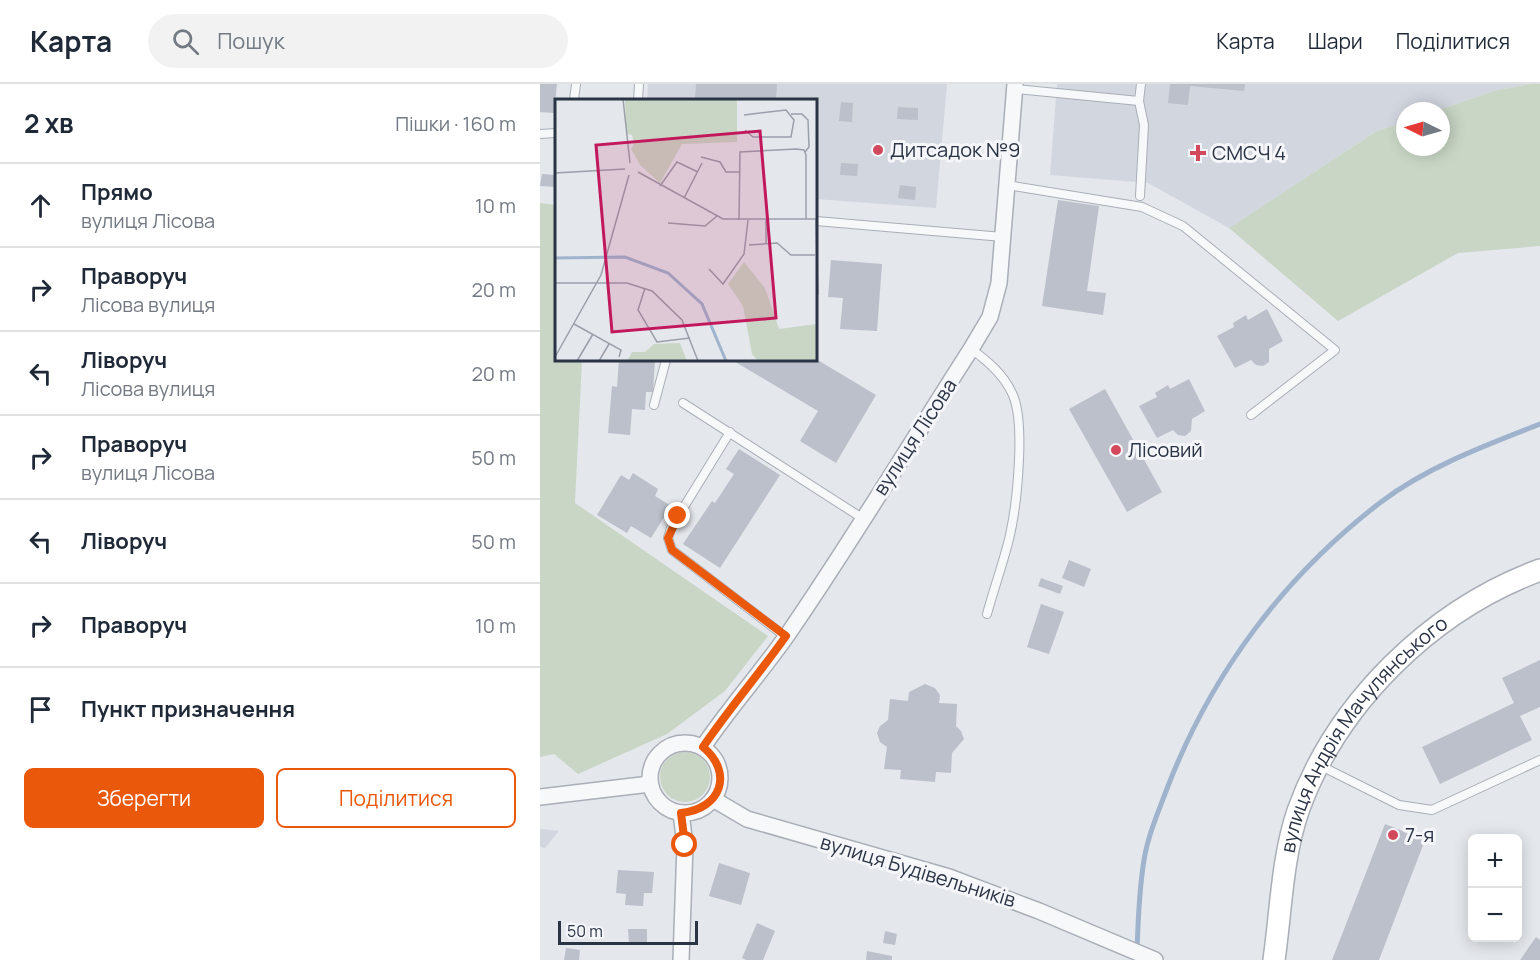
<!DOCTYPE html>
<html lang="uk">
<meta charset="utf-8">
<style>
body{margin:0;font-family:Manrope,sans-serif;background:#f2f2f3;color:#1f2937}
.controls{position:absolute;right:18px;bottom:18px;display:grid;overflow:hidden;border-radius:9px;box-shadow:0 3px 15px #0003}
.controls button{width:54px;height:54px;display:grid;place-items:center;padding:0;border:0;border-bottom:2px solid #e0e1e3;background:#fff;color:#1f2937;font:30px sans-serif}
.compass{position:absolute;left:856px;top:18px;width:54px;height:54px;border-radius:50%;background:#fff;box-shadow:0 3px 15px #0003;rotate:275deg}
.scale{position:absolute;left:18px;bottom:15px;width:140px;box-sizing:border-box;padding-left:6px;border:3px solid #2b3445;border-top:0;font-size:16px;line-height:21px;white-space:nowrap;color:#2b3445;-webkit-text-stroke:4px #f4f6f9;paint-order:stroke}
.stop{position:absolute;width:18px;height:18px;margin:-14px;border:4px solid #ea580c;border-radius:50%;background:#fff}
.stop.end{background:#ea580c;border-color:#fff;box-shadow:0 2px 6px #0008}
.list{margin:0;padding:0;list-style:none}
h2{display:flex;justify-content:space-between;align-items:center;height:78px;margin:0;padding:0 24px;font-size:26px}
h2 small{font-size:20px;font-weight:400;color:#747a83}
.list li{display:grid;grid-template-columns:39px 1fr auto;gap:18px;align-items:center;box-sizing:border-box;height:84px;padding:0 24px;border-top:2px solid #e0e1e3}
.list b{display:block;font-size:22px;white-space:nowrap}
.list p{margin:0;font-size:20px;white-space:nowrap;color:#747a83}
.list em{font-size:20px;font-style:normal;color:#747a83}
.actions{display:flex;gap:12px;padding:18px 24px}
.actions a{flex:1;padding:14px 0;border:2px solid #ea580c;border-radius:9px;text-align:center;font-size:21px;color:#ea580c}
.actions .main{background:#ea580c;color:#fff}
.icon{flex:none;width:33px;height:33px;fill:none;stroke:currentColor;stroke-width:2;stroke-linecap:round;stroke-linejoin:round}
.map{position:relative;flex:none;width:1000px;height:876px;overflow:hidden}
header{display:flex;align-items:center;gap:36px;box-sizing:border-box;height:84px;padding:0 30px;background:#fff;border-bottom:2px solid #e0e1e3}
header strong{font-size:28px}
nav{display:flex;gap:33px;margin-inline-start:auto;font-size:21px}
.search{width:420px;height:54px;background:#f2f2f3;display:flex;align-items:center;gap:15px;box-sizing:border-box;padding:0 21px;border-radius:33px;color:#747a83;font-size:22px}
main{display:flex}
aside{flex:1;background:#fff}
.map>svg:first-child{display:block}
</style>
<header>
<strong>Карта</strong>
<div class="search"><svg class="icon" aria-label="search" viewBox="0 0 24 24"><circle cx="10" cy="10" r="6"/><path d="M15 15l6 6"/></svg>Пошук</div>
<nav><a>Карта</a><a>Шари</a><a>Поділитися</a></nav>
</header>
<main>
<aside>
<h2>2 хв<small>Пішки · 160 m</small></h2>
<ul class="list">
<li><svg class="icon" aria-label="ahead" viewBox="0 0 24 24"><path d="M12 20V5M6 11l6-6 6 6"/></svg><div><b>Прямо</b><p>вулиця Лісова</p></div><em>10 m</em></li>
<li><svg class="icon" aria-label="right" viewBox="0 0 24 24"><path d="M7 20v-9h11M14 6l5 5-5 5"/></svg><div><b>Праворуч</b><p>Лісова вулиця</p></div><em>20 m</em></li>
<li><svg class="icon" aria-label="left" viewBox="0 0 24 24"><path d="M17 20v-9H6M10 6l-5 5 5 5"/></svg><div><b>Ліворуч</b><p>Лісова вулиця</p></div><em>20 m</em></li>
<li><svg class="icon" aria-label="right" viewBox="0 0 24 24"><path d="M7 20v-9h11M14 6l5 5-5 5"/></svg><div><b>Праворуч</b><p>вулиця Лісова</p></div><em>50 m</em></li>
<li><svg class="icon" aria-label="left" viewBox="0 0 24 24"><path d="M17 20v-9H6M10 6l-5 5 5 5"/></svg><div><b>Ліворуч</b></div><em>50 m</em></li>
<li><svg class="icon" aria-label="right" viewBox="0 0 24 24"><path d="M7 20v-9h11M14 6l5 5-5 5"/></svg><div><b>Праворуч</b></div><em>10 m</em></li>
<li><svg class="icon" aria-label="arrive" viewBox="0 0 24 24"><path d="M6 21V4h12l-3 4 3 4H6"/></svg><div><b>Пункт призначення</b></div></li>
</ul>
<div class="actions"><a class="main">Зберегти</a><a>Поділитися</a></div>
</aside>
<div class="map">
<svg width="1000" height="876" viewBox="0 0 1000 876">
<rect width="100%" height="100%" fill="#e4e7ec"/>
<g fill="#d2d6de">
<path d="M108,0H407L396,124L276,115V16H107Z"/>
<path d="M517,0H991L957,6L896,27H865V38L837,47L689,144L608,99L510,91Z"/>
<path d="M0,745L19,747L5,764L0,763Z"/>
</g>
<g fill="#c9d6c5">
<path d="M991,0H1000V162L918,169L798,237L689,144L837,47L865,38V63H901V27H896L957,6Z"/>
<path d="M0,119L16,121V276H42L35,419L228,552L185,607L127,650L38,690L14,670L0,673Z"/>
<circle cx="145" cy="693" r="25"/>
</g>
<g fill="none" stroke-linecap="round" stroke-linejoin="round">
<path stroke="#9fb4cc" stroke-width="5" d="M597,867C598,836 599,806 604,776C608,751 619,726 628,702C672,589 744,492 841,418C887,383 946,361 1000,340"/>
</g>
<g fill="#bbc0ca">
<path d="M0,0H17L14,29L0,28Z"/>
<path d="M156,0H237L236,16H155Z"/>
<path d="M630,0H705L704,7L650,2L648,21L628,19Z"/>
<path d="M301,18L313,19L312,38L299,37Z"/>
<path d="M358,23L378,24V36L357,35Z"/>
<path d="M301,79L318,80L317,92L300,91Z"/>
<path d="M2,90L16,91V103L0,102Z"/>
<path d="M360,101L376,103L375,116L358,114Z"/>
<path d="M518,116L559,122L547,207L566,209L563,231L502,222Z"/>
<path d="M291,176L342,180L337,247L300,245L303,214L288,213Z"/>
<path d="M727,225L743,257L729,265V278L723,282L716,281L711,276L695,284L677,252L694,243L693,239L706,231L708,236Z"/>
<path d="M276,275L336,311L296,379L260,357L278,327L192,276Z"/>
<path d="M79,276H115L113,308H106L105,326L92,325L90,351L68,349L72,302L77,303Z"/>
<path d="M649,295L665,327L652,335L651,347L645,352L638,351L633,346L617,354L599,322L617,313L615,309L628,301L630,305Z"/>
<path d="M565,305L622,408L587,428L529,325Z"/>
<path d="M199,365L240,391L180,484L143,460L172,417L175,419L194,390L186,385Z"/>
<path d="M93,389L118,405L115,412L131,422L111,454L91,442L87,449L57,431L81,391L89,396Z"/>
<path d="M529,476L551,485L544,503L522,494Z"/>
<path d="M501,494L523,502L520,510L498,502Z"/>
<path d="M501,520L524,528L509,570L487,563Z"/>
<path d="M1000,576V623L980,632L992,656L900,700L882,663L974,619L962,594Z"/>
<path d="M385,600L395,604L400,611L399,619L417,620L416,642L421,647L424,655L412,669L411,689L396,688L395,698L360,695L361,686L344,685L347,663L340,658L337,649L340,642L348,636L350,615L368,617L369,608Z"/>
<path d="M845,740L885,756L839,876H792Z"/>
<path d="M179,779L210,789L201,821L169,812Z"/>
<path d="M78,786L114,788L112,809H104L103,822L85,821L86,810L76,809Z"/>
<path d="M217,839L235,847L223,876H206L202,874Z"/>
<path d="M88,845H107V860H89Z"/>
<path d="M345,847L357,850L355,861L343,859Z"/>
<path d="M996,853L1000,856V876H980Z"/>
<path d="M26,864L40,866L39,876H24Z"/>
<path d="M327,867L352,872V876H326Z"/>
</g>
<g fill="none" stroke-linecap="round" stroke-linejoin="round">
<defs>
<g id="lane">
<path d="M475,5L599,17"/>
<path d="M34,16L36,0"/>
<path d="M98,16L99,0"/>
<path d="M0,50L16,49"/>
<path d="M467,101L602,123L643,142L795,266L711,331"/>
<path d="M600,112L604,41L599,17L601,0"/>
<path d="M276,137L463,153"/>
<path d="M431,265C448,277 463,290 472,309C486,337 477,419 470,451C464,477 454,504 447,530"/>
<path d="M143,319L322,434"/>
<path d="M114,321L126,276"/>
<path d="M190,348L131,444L128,454L132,466L246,553"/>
<path d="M779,681L859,721L892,726L1000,676"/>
</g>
<g id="street">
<circle cx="145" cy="694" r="35"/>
<path d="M163,663C189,624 221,589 248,550C312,457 370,360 431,265L450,233L459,199L475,0"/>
<path d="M0,713L110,700"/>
<path d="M173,715L207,735L409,793L499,827L615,876"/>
<path d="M141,876L145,761L141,729"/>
</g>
<g id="secondary">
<path id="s1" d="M734,876C741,827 742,774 758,727C797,618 892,526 1000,486"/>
</g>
</defs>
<use href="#lane" stroke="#a9aeb7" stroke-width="10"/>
<use href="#street" stroke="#a9aeb7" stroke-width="18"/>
<use href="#secondary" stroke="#a9aeb7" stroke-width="24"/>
<use href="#lane" stroke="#f7f8fa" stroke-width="8"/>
<use href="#street" stroke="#f7f8fa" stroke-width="15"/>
<use href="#secondary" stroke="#fff" stroke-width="21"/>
</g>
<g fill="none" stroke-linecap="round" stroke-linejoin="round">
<path stroke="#ea580c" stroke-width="8" d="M138,432L128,454L132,466L246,552C219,590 189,625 163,663C194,689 181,725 141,729L145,761"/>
</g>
<g fill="#d1495b" stroke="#f4f6f9" stroke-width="2">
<circle cx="338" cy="66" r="6"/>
<path d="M655 60h6v6h6v6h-6v6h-6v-6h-6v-6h6z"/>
<circle cx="576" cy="366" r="6"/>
<circle cx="853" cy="751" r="6"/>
</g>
<g text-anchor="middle" stroke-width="6" stroke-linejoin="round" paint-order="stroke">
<g font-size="20" fill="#2b3445" stroke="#f4f6f9" text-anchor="start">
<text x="350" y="73">Дитсадок №9</text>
<text x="672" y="76">СМСЧ 4</text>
<text x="588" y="373">Лісовий</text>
<text x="865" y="758">7-я</text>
</g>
<g font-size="20" fill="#2b3445" stroke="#f4f6f9">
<text transform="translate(375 353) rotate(-57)" y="7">вулиця Лісова</text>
<text dy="7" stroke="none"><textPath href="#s1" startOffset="252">вулиця Андрія Мачулянського</textPath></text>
<text transform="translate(378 787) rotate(17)" y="7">вулиця Будівельників</text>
</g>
</g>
<g transform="translate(15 15)">
<rect width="262" height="262" fill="#e4e7ec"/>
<path d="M70,0H182V43L127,45L105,84L85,66L76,50L79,45L77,36L71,34ZM189,163L210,189L224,230L262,225V262H203L197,255L188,207L173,185ZM125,244L132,262H72L77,253H90L99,245Z" fill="#c9d6c5"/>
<path fill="none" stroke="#9fb4cc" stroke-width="3" d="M0,159L70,158L113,174L147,205L171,262"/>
<path fill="none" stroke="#9a9fa9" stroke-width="1.5" d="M68,0L75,64M236,15H247L253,21L254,48L250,53M189,16L231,11L239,21L236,38H198L190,31M146,58L165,63L171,73H184M83,73L168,120H263M0,74L70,70M105,87L122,63L143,73M129,99L147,64M261,120L263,196M184,121L185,53L241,50L249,51L251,56V120M113,124L150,127L162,117M211,144V121M194,146L222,144L236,156H260M154,170L168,185L189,155L193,121M0,184H72L97,192L127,221L143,262M90,189L83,211L102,243L135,239M19,225L66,251L64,258M0,258L46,176L74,76M22,262L38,235M44,262L54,245"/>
<path fill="#c2185b" fill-opacity="0.15" stroke="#c2185b" stroke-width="3" d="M205,32L221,219L57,233L41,46Z"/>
<rect width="262" height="262" fill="none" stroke="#2b3445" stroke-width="3"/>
</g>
</svg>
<div class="controls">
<button>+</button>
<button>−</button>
</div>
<svg class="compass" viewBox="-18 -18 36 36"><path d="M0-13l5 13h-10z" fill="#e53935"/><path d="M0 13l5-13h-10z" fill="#747a83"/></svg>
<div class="scale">50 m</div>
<div class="stop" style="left:145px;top:761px"></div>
<div class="stop end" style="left:138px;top:432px"></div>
</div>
</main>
